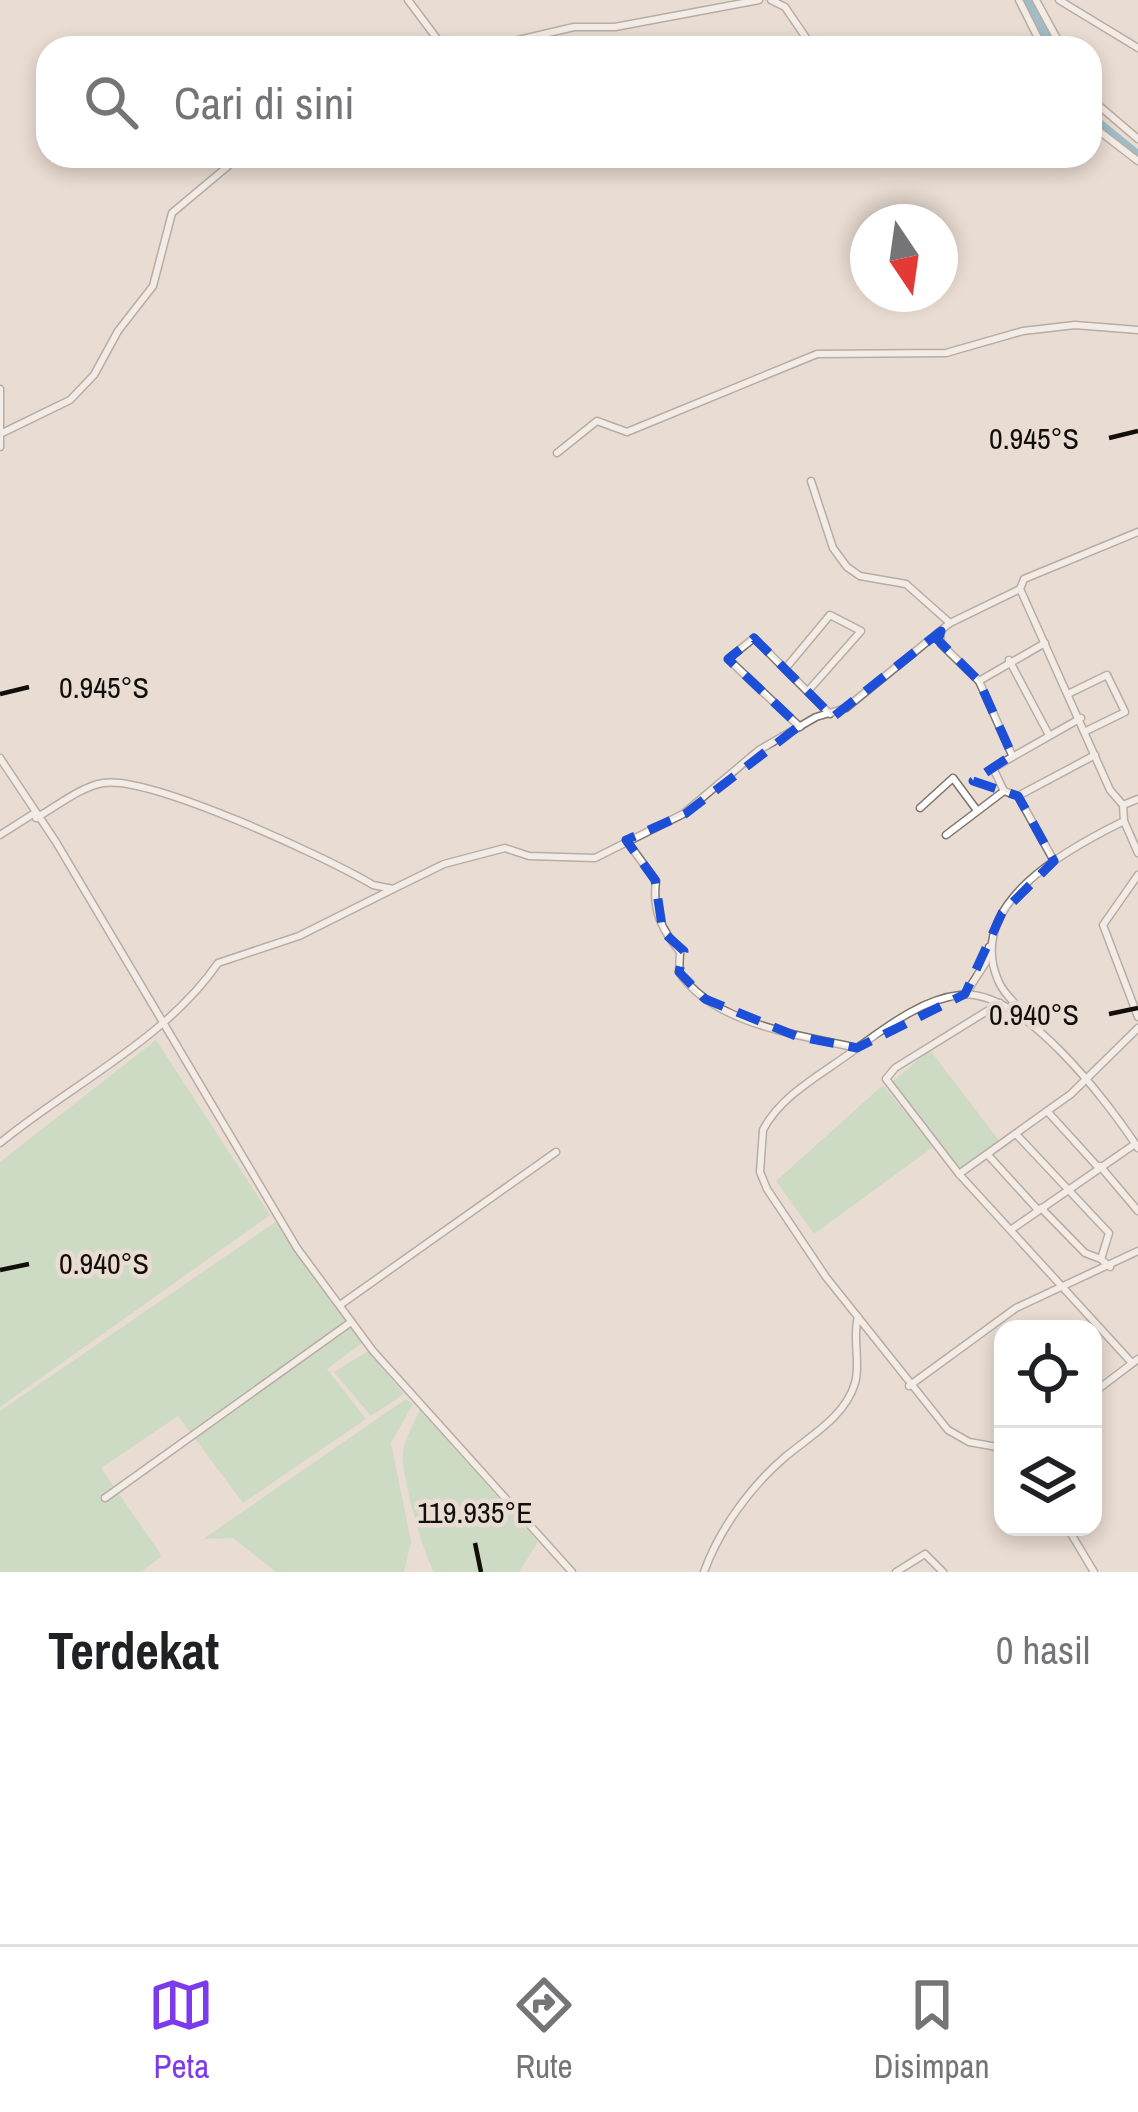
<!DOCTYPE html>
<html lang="id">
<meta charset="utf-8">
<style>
body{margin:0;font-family:"Archivo Narrow",sans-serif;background:#f2f2f2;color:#202124}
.controls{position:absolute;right:36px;bottom:36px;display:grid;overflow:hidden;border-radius:24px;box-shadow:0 6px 18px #0003}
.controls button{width:108px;height:108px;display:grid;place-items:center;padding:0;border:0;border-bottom:3px solid #e0e0e0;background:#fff;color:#202124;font:60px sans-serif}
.compass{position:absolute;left:850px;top:204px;width:108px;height:108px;border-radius:50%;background:#fff;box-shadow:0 6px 18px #0003;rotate:167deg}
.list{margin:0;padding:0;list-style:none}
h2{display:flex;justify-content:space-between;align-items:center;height:156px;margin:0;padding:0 48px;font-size:51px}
h2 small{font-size:39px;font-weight:400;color:#757577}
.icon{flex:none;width:66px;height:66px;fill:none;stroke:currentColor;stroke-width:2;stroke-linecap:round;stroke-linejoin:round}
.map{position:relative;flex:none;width:1138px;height:1572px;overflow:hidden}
.search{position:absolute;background:#fff;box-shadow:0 6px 18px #0003;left:36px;right:36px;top:36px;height:132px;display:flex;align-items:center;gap:30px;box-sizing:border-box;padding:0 42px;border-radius:36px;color:#757577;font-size:45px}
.sheet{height:372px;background:#fff}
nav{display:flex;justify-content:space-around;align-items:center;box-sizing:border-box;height:168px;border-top:3px solid #e0e0e0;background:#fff;font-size:33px;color:#757577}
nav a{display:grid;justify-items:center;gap:6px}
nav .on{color:#7c3aed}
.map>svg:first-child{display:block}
</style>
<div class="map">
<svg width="1138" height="1572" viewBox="0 0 1138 1572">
<rect width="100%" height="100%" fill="#e9dcd2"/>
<g fill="#abd9b3">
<path d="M156,1040L270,1215L0,1407V1162Z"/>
<path d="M930,1050L1000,1142L960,1170L892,1082Z"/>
<path d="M883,1085L933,1147L814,1234L776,1181Z"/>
<path d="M277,1221L362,1343L327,1369L366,1419L243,1503L178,1416L101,1468L162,1556L141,1572H0V1411Z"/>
<path d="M368,1351L404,1394L371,1416L334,1372Z"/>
<path d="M406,1399L413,1404L391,1443L411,1542L404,1572H276L233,1538L203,1539Z"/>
<path d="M420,1409L538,1542L519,1572H434C423,1552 401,1476 403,1453C404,1439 415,1422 420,1409Z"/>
</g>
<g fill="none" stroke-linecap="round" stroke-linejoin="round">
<g stroke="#4696bb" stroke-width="12">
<path d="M1026,0L1051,48"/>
<path d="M1090,118L1138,157"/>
</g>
<defs>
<g id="minor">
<path d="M408,0L444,48"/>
<path d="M771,0L785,7L813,48"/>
<path d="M1019,0L1043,48"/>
<path d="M1036,0L1062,48"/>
<path d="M1059,0L1138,48"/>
<path d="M484,48L574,27H615L759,0"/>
<path d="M1090,98L1138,139"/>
<path d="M1090,124L1138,161"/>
<path d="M0,389V447"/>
<path d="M0,434L70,400L94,375L118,331L153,286L172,213L240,156"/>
<path d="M557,453L597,421L627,432L817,354L946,353L1023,331L1075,325L1138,330"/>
<path d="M811,481L833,548L847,567L860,576L906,584L950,623"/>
<path d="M1021,591L1110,790L1123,805L1138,799"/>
<path d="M940,633L941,644L979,681L1012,755"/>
<path d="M1009,660L1049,735"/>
<path d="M785,669L830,615L861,631L808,691"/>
<path d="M979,681L1045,643"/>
<path d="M1070,693L1107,675L1125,712L1086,731"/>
<path d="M800,727L728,659L754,638L830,714"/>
<path d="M0,758L56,842L297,1248L373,1351L572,1572"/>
<path d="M1018,796L1095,755"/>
<path d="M920,808L953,778L976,809"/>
<path d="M36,818C56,807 80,787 103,783C150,775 328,858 373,885L393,889L444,864L505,848L529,856L595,858L683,814L759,750L816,717L846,708L950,623L1020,589L1024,579L1138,532"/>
<path d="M1124,821L1138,853"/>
<path d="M0,835L33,814"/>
<path d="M946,835L1004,791"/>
<path d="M626,840L656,881C652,911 662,930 680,952L679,972C714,1025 801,1035 857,1048"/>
<path d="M1054,861L1018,796L1004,791L993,768L1081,718"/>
<path d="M1138,875L1103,925L1138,1017"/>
<path d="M966,993L986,962L989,947"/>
<path d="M1000,1003L895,1068L886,1079L959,1174L1132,1363"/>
<path d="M1040,1030C1028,1014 1005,998 998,980C965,903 1069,848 1124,821L1123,805"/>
<path d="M1047,1111L1097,1166"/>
<path d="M1016,1134L1109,1233L1101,1259L1110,1267"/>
<path d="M0,1143C72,1084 166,1039 218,963L299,936L393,889"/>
<path d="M988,1155L1038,1210"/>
<path d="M1100,1166L1138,1211"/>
<path d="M959,1174L1071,1094L1138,1028"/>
<path d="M1041,1208L1085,1253L1101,1259"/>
<path d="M1012,1229L1135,1144"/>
<path d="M340,1305L556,1152"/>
<path d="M909,1386L1016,1308L1138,1251"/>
<path d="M1093,1393L1138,1359"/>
<path d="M1003,1448L969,1442L948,1430L826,1277L767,1189L760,1172L763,1130C781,1095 822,1074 853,1051C884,1029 921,999 960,995C1021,987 1108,1102 1138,1148"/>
<path d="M105,1498L351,1322"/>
<path d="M1067,1527L1094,1572"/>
<path d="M704,1572C719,1530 750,1487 785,1457C810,1436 845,1417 855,1383C861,1363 852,1338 858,1317"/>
<path d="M896,1572L925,1554L943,1572"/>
</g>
</defs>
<use href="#minor" stroke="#7e736a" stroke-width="9"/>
<use href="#minor" stroke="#fff" stroke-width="6"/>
</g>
<path d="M0 0H1138V1572H0ZM941,631L938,640L979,681L1012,755L973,781L1018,796L1054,861L1002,913L965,994L857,1048L796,1036L705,999L679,972L684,951L663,932L655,880L626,840L685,814L799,726L728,659L754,638L833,717Z" fill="#e9dcd2" fill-opacity=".55" fill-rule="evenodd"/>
<path fill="none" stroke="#1d4ed8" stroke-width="9" stroke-dasharray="24 15" stroke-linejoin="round" d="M941,631L938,640L979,681L1012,755L973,781L1018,796L1054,861L1002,913L965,994L857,1048L796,1036L705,999L679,972L684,951L663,932L655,880L626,840L685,814L799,726L728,659L754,638L833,717Z"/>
<path fill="none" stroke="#120e0a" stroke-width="4.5" d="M1109,438L1138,431M0,694L29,687M1109,1014L1138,1008M0,1270L29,1264M475,1543L481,1572"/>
<g font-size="30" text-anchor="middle" fill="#120e0a" stroke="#e9dcd2" stroke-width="9" stroke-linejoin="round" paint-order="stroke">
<text x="1034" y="449">0.945°S</text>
<text x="104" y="698">0.945°S</text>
<text x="1034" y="1025">0.940°S</text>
<text x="104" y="1274">0.940°S</text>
<text x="475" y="1523">119.935°E</text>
</g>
</svg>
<div class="controls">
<button><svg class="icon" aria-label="locate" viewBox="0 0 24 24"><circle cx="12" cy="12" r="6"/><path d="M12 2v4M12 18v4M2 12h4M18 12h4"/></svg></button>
<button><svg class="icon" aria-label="layers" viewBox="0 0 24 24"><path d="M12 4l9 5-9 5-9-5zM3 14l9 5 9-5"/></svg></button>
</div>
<svg class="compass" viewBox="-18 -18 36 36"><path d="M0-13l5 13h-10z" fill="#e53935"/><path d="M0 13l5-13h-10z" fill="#757577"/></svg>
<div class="search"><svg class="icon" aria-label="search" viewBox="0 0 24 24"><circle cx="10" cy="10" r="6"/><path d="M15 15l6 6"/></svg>Cari di sini</div>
</div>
<section class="sheet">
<h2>Terdekat<small>0 hasil</small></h2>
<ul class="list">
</ul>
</section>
<nav>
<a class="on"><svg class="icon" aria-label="map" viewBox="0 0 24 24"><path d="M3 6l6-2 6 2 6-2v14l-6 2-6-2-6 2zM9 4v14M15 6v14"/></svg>Peta</a>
<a><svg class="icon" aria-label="directions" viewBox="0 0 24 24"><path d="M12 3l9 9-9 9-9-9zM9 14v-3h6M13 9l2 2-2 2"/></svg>Rute</a>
<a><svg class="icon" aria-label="saved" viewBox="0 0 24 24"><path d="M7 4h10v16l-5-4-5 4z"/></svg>Disimpan</a>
</nav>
